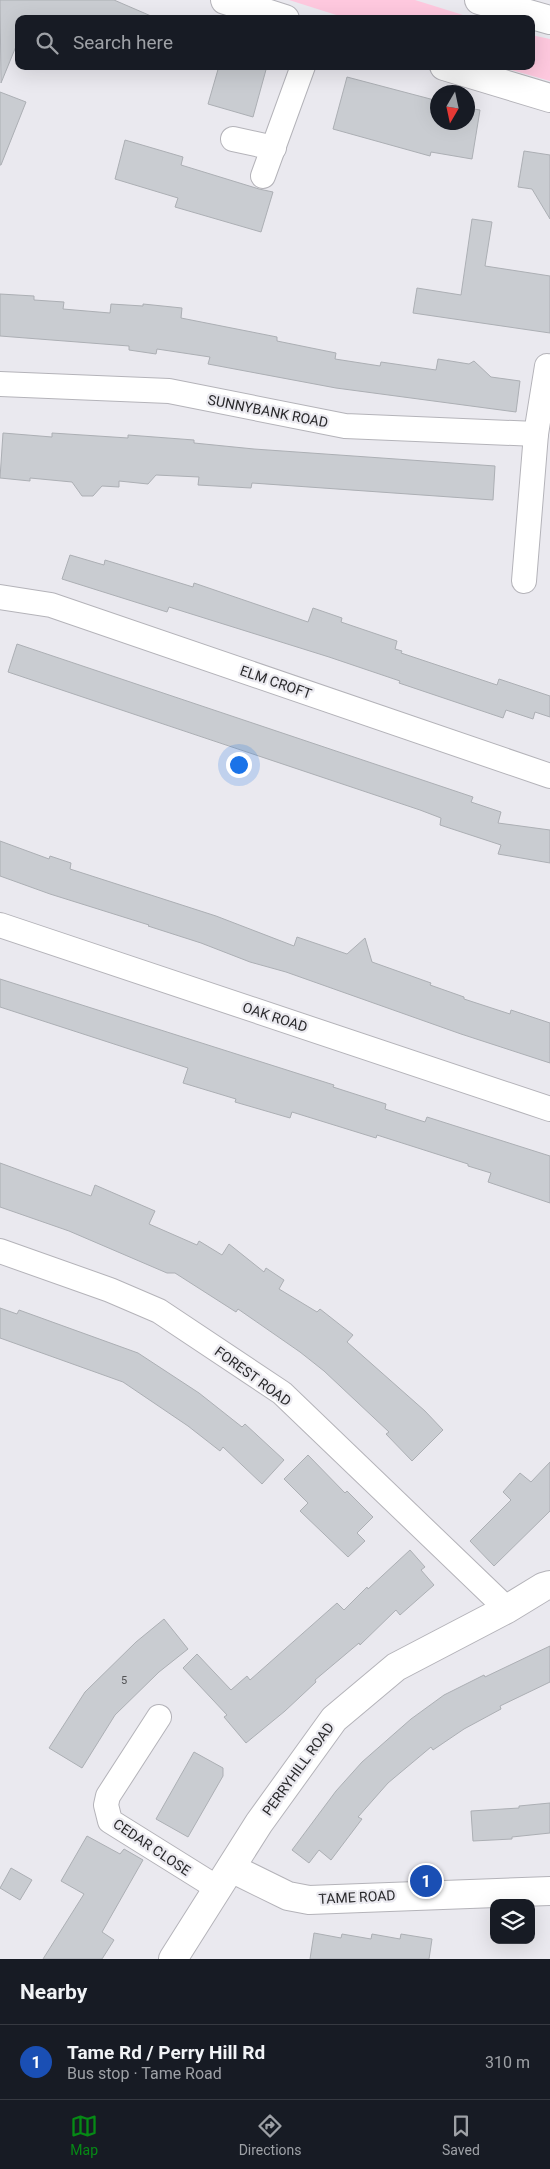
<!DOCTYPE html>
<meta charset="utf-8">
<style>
body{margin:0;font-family:Roboto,sans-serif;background:#242831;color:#f1f3f6}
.controls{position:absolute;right:15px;bottom:15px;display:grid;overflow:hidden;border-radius:10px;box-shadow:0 5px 20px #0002}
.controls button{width:45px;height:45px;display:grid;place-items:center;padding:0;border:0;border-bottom:1px solid #363941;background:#171b24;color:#f1f3f6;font:25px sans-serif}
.compass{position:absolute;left:430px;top:85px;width:45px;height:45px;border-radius:50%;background:#171b24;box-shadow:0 5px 20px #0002;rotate:189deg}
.you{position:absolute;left:238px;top:764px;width:18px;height:18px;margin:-12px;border:4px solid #fff;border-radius:50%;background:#1a73e8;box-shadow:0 0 0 8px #1a73e833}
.badge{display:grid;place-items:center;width:32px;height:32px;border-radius:50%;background:#068a15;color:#fff;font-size:16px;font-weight:700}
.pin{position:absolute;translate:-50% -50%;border:2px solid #fff;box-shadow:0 1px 5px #0006}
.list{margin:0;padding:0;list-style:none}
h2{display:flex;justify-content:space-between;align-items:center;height:65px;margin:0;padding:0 20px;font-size:21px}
h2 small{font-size:16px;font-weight:400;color:#9ea1a6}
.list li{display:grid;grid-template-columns:32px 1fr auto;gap:15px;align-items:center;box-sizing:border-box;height:75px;padding:0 20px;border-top:1px solid #363941}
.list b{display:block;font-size:19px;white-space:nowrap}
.list p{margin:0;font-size:16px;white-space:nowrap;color:#9ea1a6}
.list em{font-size:16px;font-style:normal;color:#9ea1a6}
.icon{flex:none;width:28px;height:28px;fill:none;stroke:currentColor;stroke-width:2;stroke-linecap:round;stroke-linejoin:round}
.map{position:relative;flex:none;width:550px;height:1959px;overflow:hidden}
.search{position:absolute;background:#171b24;box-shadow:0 5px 20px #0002;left:15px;right:15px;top:15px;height:55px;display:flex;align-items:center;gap:12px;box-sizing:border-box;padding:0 18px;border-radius:10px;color:#9ea1a6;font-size:19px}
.sheet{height:140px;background:#171b24}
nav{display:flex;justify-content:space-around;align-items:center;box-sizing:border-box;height:70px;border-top:1px solid #363941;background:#171b24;font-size:14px;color:#9ea1a6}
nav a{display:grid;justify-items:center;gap:2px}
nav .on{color:#068a15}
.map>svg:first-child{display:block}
</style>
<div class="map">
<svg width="550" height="1959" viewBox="0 0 550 1959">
<rect width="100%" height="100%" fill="#eae9ef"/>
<g fill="#fec8de">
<path d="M289,0H415L476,19H349Z"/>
<path d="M531,35L550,39V81L498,66H531Z"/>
</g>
<g fill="#c9ccd1" stroke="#acafb4">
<path d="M0,0H114L158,19H19V39L1,83Z"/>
<path d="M219,66H267L253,117L208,104Z"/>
<path d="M347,77L438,101V122H468V108L480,110L472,159L431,152L430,156L333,129Z"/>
<path d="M0,92L26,102L1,165H0Z"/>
<path d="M125,140L183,157L181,165L259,189L273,192L261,232L175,207L178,198L115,179Z"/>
<path d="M524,151L550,155V219L532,189L518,187Z"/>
<path d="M472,219L492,222L485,266L550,276V333L413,313L417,288L461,295Z"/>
<path d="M0,294L34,296V300L64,302L63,309L110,313L111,304L143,306V304L182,308L181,318L277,337V341L336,353L335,359L380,366L381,362L436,370L438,359L469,364L474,361L491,377L520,381L516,412L336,388L208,364L210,357L157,349L156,354L129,350V346L0,336Z"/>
<path d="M3,433L52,437V433L128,438V435L194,440V443L254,449L495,466L493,500L252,483L251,488L198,485L199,477L156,475L148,484L119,481V487L102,486L93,496H82L72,482L30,478V481L0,478Z"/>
<path d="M70,555L104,565L105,560L193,587L194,583L308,622L313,608L342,618L341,622L397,641L395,649L402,651L401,653L497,685L499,679L550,696V717L535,712L533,719L506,710L503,718L399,683L400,681L329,657L169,607L167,612L62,579Z"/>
<path d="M17,644L473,797L471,802L501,812L498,823L550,830V863L498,854L501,845L440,825L441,818L420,810L8,672Z"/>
<path d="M0,841L49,859L50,856L71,863L70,869L216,916L294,946L297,937L347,954L365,938L372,962L431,983L430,985L464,997V999L510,1014L511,1010L550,1023V1063L461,1034L286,972L250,962L201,943L148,926L149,925L50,894L0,876Z"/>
<path d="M0,979L334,1085L333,1087L386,1104L385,1109L425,1122L427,1117L550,1156V1203L488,1182L491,1173L468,1166V1164L377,1135L376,1138L292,1112L290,1118L235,1102L236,1099L183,1083L188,1068L0,1007Z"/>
<path d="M0,1163L91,1196L95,1185L155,1211L149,1224L197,1245L199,1241L222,1255L229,1244L264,1272L266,1268L284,1280L279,1289L317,1312L320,1309L353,1335L347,1342L425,1411L443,1430L412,1461L386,1434L389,1432L324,1371L300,1352L238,1309L236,1312L175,1273H167L69,1231L0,1207Z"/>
<path d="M0,1308L17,1314L19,1310L138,1353L199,1393L242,1427L245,1424L284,1460L262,1484L223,1447L220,1451L188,1426L123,1382L0,1338Z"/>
<path d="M308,1455L345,1493L347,1491L373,1517L357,1533L365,1541L348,1557L300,1511L308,1503L284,1479Z"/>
<path d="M550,1462V1511L494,1566L470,1541L511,1500L503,1492L520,1473L531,1482Z"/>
<path d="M410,1550L425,1567L421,1570L434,1585L400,1615L396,1610L360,1645L359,1643L315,1680L316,1682L285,1711L246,1743L224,1717L227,1715L183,1668L197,1654L231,1690L247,1676L250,1680L337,1603L344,1610L367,1587L368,1589Z"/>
<path d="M164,1619L188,1649L159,1672L115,1715L82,1768L49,1748L85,1692L136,1642Z"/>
<path d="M550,1646V1682L500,1706L501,1709L464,1729L433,1750L431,1747L388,1783L358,1817L362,1819L331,1860L319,1850L309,1863L292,1850L336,1791L362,1762L411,1719L444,1695L484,1675L485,1677Z"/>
<path d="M194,1752L223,1768V1776L188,1837L156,1819Z"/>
<path d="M550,1803V1833L512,1837V1839L473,1841L471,1811L519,1808V1806Z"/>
<path d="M87,1836L120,1854L124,1849L143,1860L102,1932L114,1940L102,1959H43L84,1894L61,1881Z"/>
<path d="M11,1868L32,1880L20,1900L0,1888Z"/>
<path d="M314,1933L341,1938L342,1934L371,1939L372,1934L400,1939L401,1934L432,1939L429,1959H310Z"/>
</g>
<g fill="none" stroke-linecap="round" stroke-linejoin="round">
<defs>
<g id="minor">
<path d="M233,139L274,148"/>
<path d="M263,176L303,66"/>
<path d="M0,384L169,391L345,426L536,434"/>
<path d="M524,581L536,434L547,366"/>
<path d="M0,597L51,605L550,776"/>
<path d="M0,925L550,1109"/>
<path d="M0,1251L110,1290L159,1311L282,1393L507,1609"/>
<path d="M159,1717L108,1796L106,1805L110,1821L219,1889"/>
</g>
<g id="tertiary">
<path d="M231,1868L288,1896L309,1900L550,1891"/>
<path d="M173,1959L259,1823L334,1719L396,1667L507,1609L543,1587L550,1585"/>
</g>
<g id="trunk">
<path d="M225,0L285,19"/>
<path d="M479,0L550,20"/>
<path d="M444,66L550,98"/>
</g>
</defs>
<use href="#minor" stroke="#b4b3b9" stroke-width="26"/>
<use href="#tertiary" stroke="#b4b3b9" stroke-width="30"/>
<use href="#trunk" stroke="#b4b3b9" stroke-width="30"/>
<use href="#minor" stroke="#fff" stroke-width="24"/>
<use href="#tertiary" stroke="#fff" stroke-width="28"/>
<use href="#trunk" stroke="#fff" stroke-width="28"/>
</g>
<g text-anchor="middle" stroke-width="4.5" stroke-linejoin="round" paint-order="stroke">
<g font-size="11" fill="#515254">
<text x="124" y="1684">5</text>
</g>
<g font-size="14" fill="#29292b" stroke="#eae9ef">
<text transform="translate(268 411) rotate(11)" y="5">SUNNYBANK ROAD</text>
<text transform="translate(276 682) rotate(19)" y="5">ELM CROFT</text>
<text transform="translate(275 1017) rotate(18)" y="5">OAK ROAD</text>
<text transform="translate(253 1376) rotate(36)" y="5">FOREST ROAD</text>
<text transform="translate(298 1769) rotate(-54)" y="5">PERRYHILL ROAD</text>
<text transform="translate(152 1847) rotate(34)" y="5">CEDAR CLOSE</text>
<text transform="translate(357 1897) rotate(-3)" y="5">TAME ROAD</text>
</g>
</g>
</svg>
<div class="controls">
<button><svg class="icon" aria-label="layers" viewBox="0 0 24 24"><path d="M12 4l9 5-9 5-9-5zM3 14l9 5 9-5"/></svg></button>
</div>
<svg class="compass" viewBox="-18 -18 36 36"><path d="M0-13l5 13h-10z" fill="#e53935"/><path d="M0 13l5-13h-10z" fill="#9ea1a6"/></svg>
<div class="you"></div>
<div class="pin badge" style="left:426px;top:1881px;background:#1a4fb4">1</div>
<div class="search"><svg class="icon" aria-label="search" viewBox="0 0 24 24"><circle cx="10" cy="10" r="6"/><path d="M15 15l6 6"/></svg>Search here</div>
</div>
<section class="sheet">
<h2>Nearby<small></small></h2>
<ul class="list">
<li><span class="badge" style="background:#1a4fb4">1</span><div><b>Tame Rd / Perry Hill Rd</b><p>Bus stop · Tame Road</p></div><em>310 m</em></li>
</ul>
</section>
<nav>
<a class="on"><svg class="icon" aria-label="map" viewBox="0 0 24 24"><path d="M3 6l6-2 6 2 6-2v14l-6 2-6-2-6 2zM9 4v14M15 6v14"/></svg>Map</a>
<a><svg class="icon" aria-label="directions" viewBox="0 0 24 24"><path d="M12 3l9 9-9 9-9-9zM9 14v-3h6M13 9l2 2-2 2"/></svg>Directions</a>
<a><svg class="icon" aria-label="saved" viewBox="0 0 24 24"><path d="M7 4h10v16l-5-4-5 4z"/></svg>Saved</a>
</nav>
